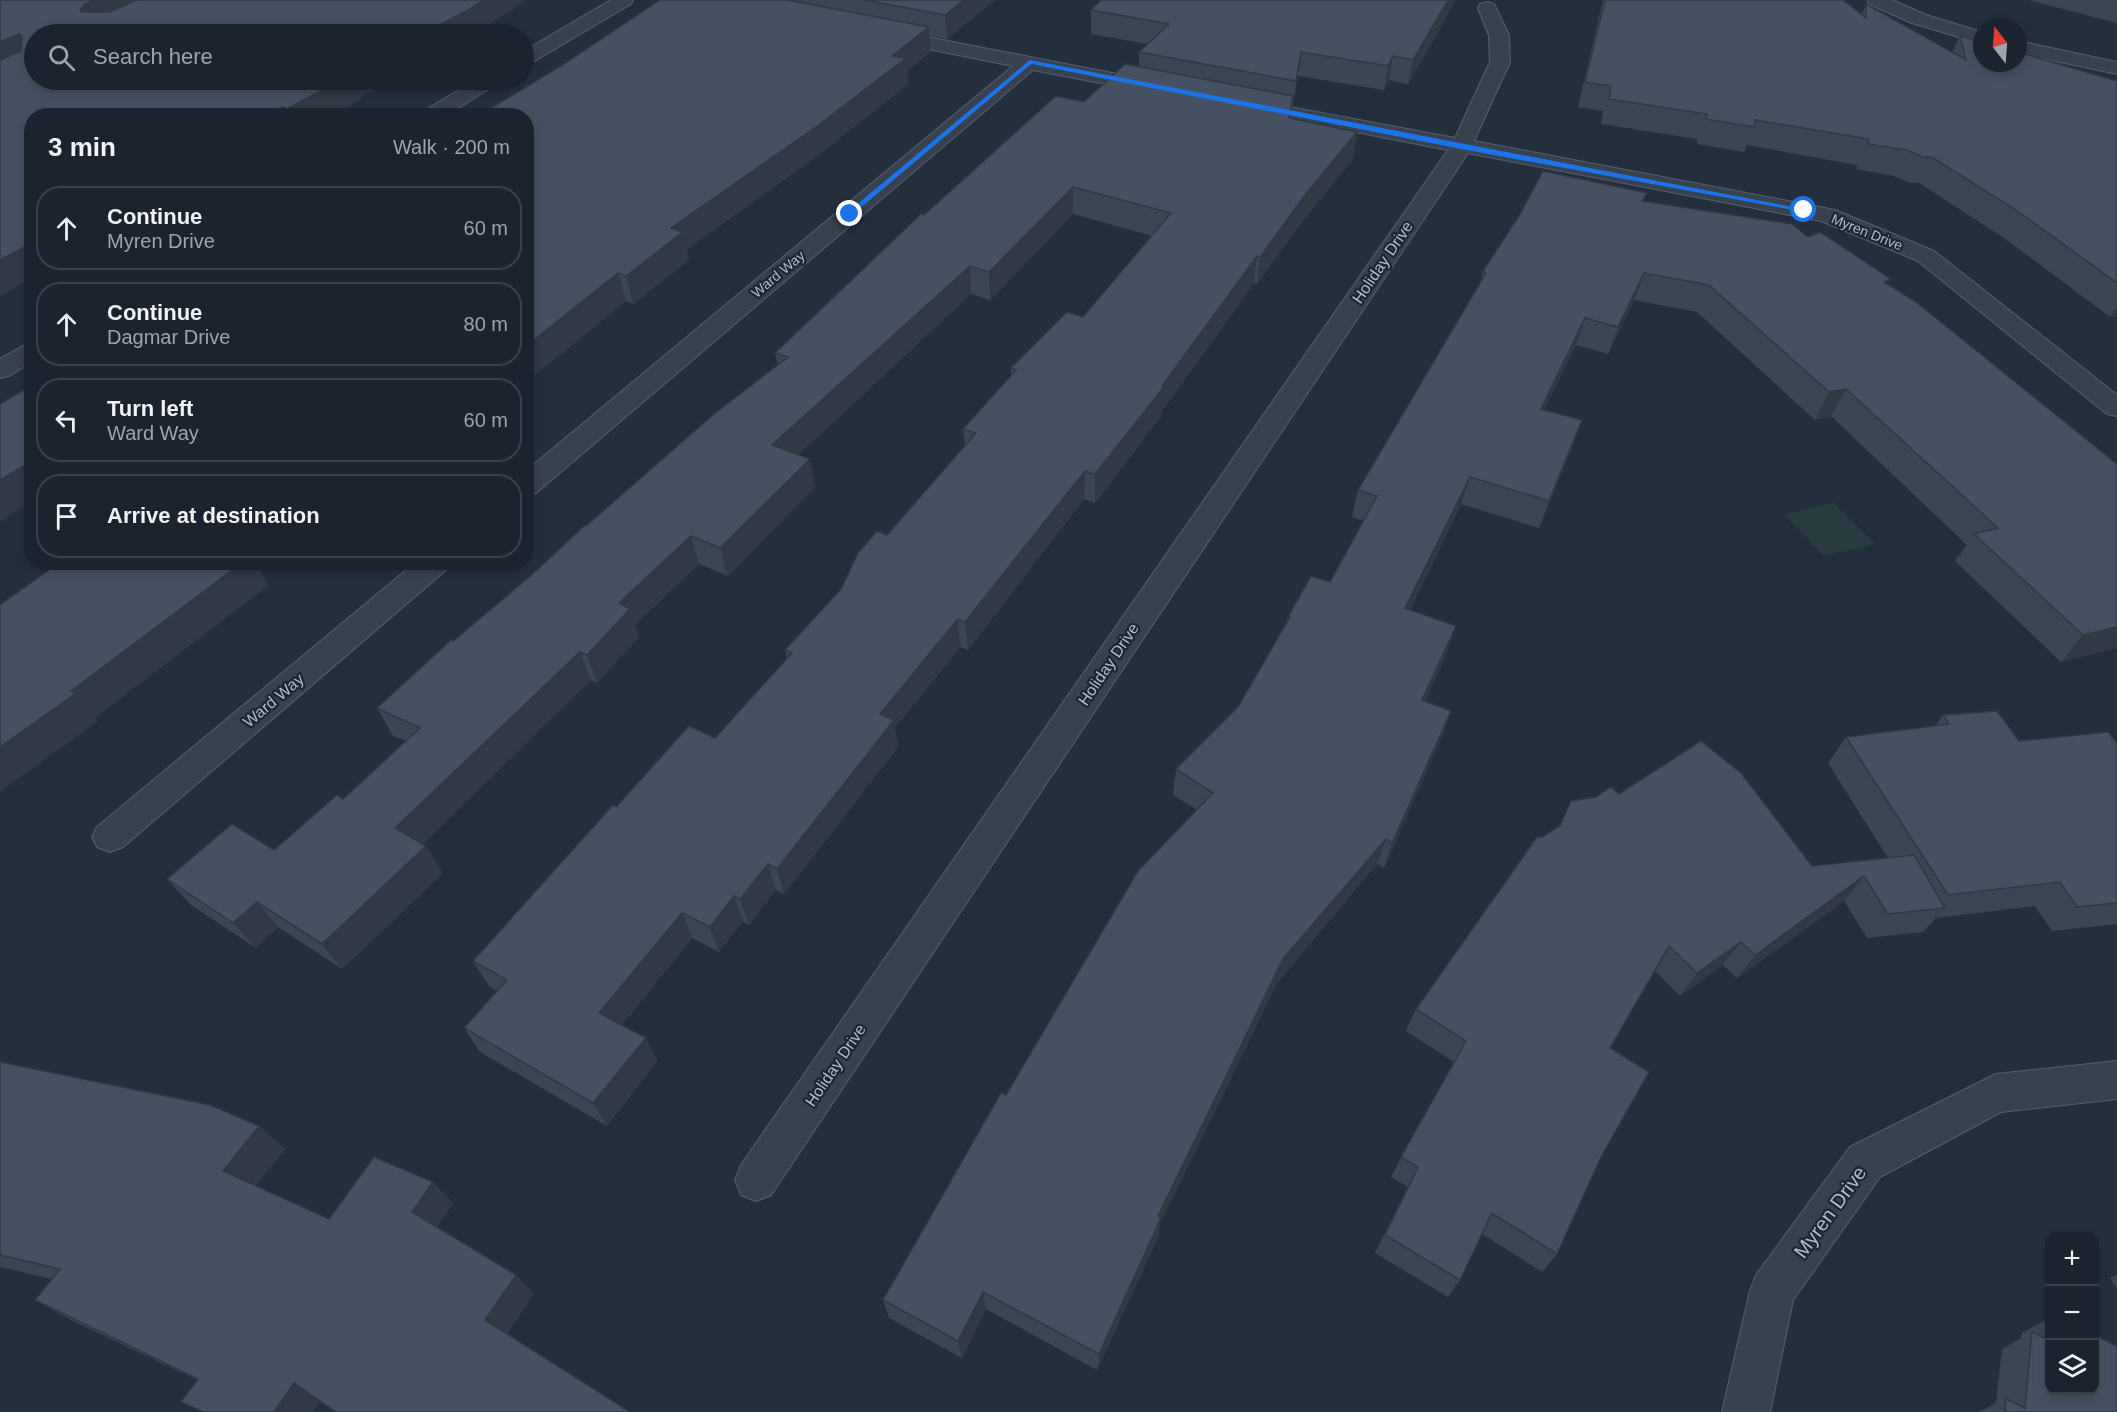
<!DOCTYPE html>
<meta charset="utf-8">
<style>
body{margin:0;font-family:Helvetica,sans-serif;background:#242b36;color:#f1f3f6}
.controls{position:absolute;right:18px;bottom:18px;display:grid;overflow:hidden;border-radius:12px;box-shadow:0 3px 9px #0003}
.controls button{width:54px;height:54px;display:grid;place-items:center;padding:0;border:0;border-bottom:2px solid #39404a;background:#1b232e;color:#f1f3f6;font:30px sans-serif}
.compass{position:absolute;left:1973px;top:18px;width:54px;height:54px;border-radius:50%;background:#1b232e;box-shadow:0 3px 9px #0003;rotate:343deg}
.stop{position:absolute;width:18px;height:18px;margin:-14px;border:4px solid #1a73e8;border-radius:50%;background:#fff}
.stop.end{background:#1a73e8;border-color:#fff;box-shadow:0 2px 6px #0008}
.list{margin:0;padding:0;list-style:none}
h2{display:flex;justify-content:space-between;align-items:center;height:78px;margin:0;padding:0 24px;font-size:26px}
h2 small{font-size:20px;font-weight:400;color:#a0a4aa}
.list li{display:grid;grid-template-columns:39px 1fr auto;gap:18px;align-items:center;box-sizing:border-box;height:84px;margin:0 12px 12px;padding:0 12px;border:2px solid #39404a;border-radius:24px}
.list b{display:block;font-size:22px;white-space:nowrap}
.list p{margin:0;font-size:20px;white-space:nowrap;color:#a0a4aa}
.list em{font-size:20px;font-style:normal;color:#a0a4aa}
.icon{flex:none;width:33px;height:33px;fill:none;stroke:currentColor;stroke-width:2;stroke-linecap:round;stroke-linejoin:round}
.map{position:relative;flex:none;width:2117px;height:1412px;overflow:hidden}
.search{position:absolute;background:#1b232e;box-shadow:0 3px 9px #0003;left:24px;top:24px;width:510px;height:66px;display:flex;align-items:center;gap:15px;box-sizing:border-box;padding:0 21px;border-radius:33px;color:#a0a4aa;font-size:22px}
.panel{position:absolute;background:#1b232e;box-shadow:0 3px 9px #0003;left:24px;top:108px;width:510px;height:462px;border-radius:24px}
.map>svg:first-child{display:block}
</style>
<div class="map">
<svg width="2117" height="1412" viewBox="0 0 2117 1412">
<rect width="100%" height="100%" fill="#242f3e"/>
<path fill="#263c3f" d="M1834,503L1874,544L1824,556L1784,514Z"/>
<g fill="none" stroke-linecap="round" stroke-linejoin="round">
<defs>
<g id="minor">
<path d="M611,0H633L631,4L531,63L524,65V51Z"/>
<path d="M1867,0H1892L1926,15L1982,32V44L1912,23L1869,4Z"/>
<path d="M1487,2L1494,4L1496,8L1509,35L1510,62L1474,141L1835,210L1934,251L2117,395V416L2107,414L1918,261L1821,221L1468,153L771,1195L756,1201L741,1195L735,1180L741,1165L1448,150L1248,111L1241,109L1238,105L1241,101L1248,99L1455,138L1490,62L1489,35L1478,8L1480,4Z"/>
<path d="M886,29L1153,81L1160,83L1163,87L1160,91L1153,93L1033,70L536,493L526,495V471L1013,66L879,39L876,35L879,31Z"/>
<path d="M2018,41L2117,62V74L2018,53Z"/>
<path d="M476,80H500L497,84L445,116H419L422,112Z"/>
<path d="M32,343V362L9,376L0,378V359L23,346Z"/>
<path d="M416,562H451L447,569L123,847L110,852L97,847L92,837L97,827Z"/>
<path d="M2117,1061V1099L2001,1112L1880,1177L1793,1300L1770,1412H1722L1750,1291L1756,1275L1850,1147L1996,1074Z"/>
</g>
</defs>
<use href="#minor" stroke="#565f6c" stroke-width="2"/>
<use href="#minor" fill="#38414e" fill-rule="evenodd"/>
</g>
<g fill="#3b4654">
<path d="M0,0L525,1L360,97L361,99L331,116H32V278L0,296Z"/>
<path d="M660,0H995L947,39L929,36L930,52L907,71L908,84L820,154L687,249L689,260L633,304L626,301L526,382V116L564,64Z"/>
<path d="M1101,0H1455L1440,29L1408,84L1389,80L1384,90L1298,76L1290,118L1357,132L1353,159L1301,223L1257,284L1254,283L1162,411V415L1095,503L1084,499L968,650L960,647L895,728L898,747L784,894L776,890L749,925L743,921L719,952L692,938L622,1025L646,1038L657,1061L607,1126L480,1052L464,1028L497,991L489,986L473,961L616,807L715,738L787,659L785,650L841,589L887,535L965,446L963,429L1011,375V368L1083,317L1152,236L1073,214L990,300L971,294L798,455L815,487L728,576L699,564L635,625L639,637L597,683L591,680L422,844L443,873L342,969L278,927L256,948L191,905L167,879L274,850L343,799L406,741L393,736L377,708L453,641L534,573L586,526L778,365L775,353L924,215L1084,102L1139,67V52L1148,44L1091,34V10Z"/>
<path d="M1603,0H1843L1862,15L1866,4L1952,52L1960,36L2117,81V316L2110,317L2004,238L1919,183H1910L1894,176L1856,169L1857,165L1747,145L1744,152L1697,144V139L1601,124L1603,111L1578,107Z"/>
<path d="M2028,0H2117V23Z"/>
<path d="M1644,201L1808,237L1888,285L2117,464V648L2061,662L1955,561L1967,545L1831,416L1815,420L1697,312L1634,300L1608,354L1576,345L1544,410L1572,448L1539,528L1461,504L1410,610L1447,653L1425,701L1451,711L1442,737L1384,868L1377,864L1277,983L1160,1224L1158,1237L1097,1370L986,1309L962,1358L889,1318L883,1300L1006,1095L1197,810L1173,795L1176,769L1238,707L1286,624L1288,617L1330,582L1364,521L1352,517L1358,490L1480,284L1483,271Z"/>
<path d="M1943,715L2019,741L2117,743V924L2052,931L2035,906L1936,918L1923,932L1867,938L1844,901L1737,978L1723,965L1680,996L1655,971L1610,1048L1601,1157L1557,1254L1542,1272L1482,1234L1460,1280L1448,1297L1375,1253L1408,1187L1391,1177L1401,1157L1454,1062L1406,1031L1416,1009L1542,837L1558,828L1571,801L1619,794L1812,866L1888,858L1828,763L1846,737L1935,726Z"/>
<path d="M0,1062L259,1126L285,1149L255,1186L329,1219L433,1182L453,1203L437,1227L534,1294L320,1401L312,1412H202L181,1402L197,1380L69,1319L35,1300L52,1279L0,1267Z"/>
<path d="M2117,1274V1290L2110,1278Z"/>
<path d="M2049,1318V1389L2117,1412H1978L1996,1403L2002,1349L2021,1338L2022,1333Z"/>
</g>
<g fill="#303945">
<path d="M94,0H159L93,34L80,10L85,4Z"/>
<path d="M484,0H525V1L475,34H422Z"/>
<path d="M964,0H995L947,39L945,15Z"/>
<path d="M1448,0H1455L1440,29L1408,84L1413,60Z"/>
<path d="M929,27L930,52L907,71L908,84L820,154L687,249L689,260L633,304L626,276L671,228Z"/>
<path d="M19,34L33,58L0,72V42Z"/>
<path d="M1301,52L1298,76L1293,106L1296,81Z"/>
<path d="M1393,56L1389,80L1384,90L1388,66Z"/>
<path d="M341,80H392L360,97L361,99L331,116H290L287,109Z"/>
<path d="M282,107L286,116H265Z"/>
<path d="M1357,132L1353,159L1301,223L1257,284L1260,257L1305,195Z"/>
<path d="M1073,187V214L990,300L989,272Z"/>
<path d="M32,243V278L0,296V260Z"/>
<path d="M1257,256L1254,283L1162,411V415L1095,503V474L1162,386Z"/>
<path d="M970,266L971,294L778,474L772,445Z"/>
<path d="M618,273L626,301L526,382V346Z"/>
<path d="M1644,273L1634,300L1608,354L1618,327Z"/>
<path d="M2117,307V316L2110,317Z"/>
<path d="M1585,318L1576,345L1531,436L1541,409Z"/>
<path d="M1846,389L1831,416L1815,420L1829,392Z"/>
<path d="M1582,420L1572,448L1539,528L1549,501Z"/>
<path d="M810,459L815,487L728,576L720,548Z"/>
<path d="M32,461V502L0,522V480Z"/>
<path d="M1085,471L1084,499L968,650L965,622Z"/>
<path d="M1470,477L1461,504L1398,635L1405,608Z"/>
<path d="M691,536L699,564L635,625L639,637L597,683L587,655L619,603Z"/>
<path d="M235,562H255L269,585L95,718L98,721L0,792V747Z"/>
<path d="M958,619L960,647L895,728L898,747L784,894L777,869L880,714Z"/>
<path d="M1456,626L1447,653L1414,727L1422,700Z"/>
<path d="M2117,627V648L2061,662L2083,635Z"/>
<path d="M580,652L591,680L412,855L395,828Z"/>
<path d="M1451,711L1442,737L1384,868L1392,843Z"/>
<path d="M1386,839L1377,864L1277,983L1160,1224L1158,1237L1097,1370L1099,1354L1158,1216L1283,959Z"/>
<path d="M426,846L443,873L342,969L322,944Z"/>
<path d="M768,864L776,890L749,925L740,899Z"/>
<path d="M1864,876L1844,901L1737,978L1755,955Z"/>
<path d="M734,896L743,921L719,952L710,927Z"/>
<path d="M257,902L278,927L256,948L233,923Z"/>
<path d="M682,913L692,938L612,1037L599,1013Z"/>
<path d="M1741,942L1723,965L1680,996L1697,973Z"/>
<path d="M646,1038L657,1061L607,1126L593,1103Z"/>
<path d="M259,1126L285,1149L250,1193L223,1171Z"/>
<path d="M433,1182L453,1203L433,1233L412,1212Z"/>
<path d="M516,1275L534,1294L505,1338L485,1320Z"/>
<path d="M983,1292L986,1309L962,1358L958,1341Z"/>
<path d="M294,1383L321,1400L312,1412H274Z"/>
</g>
<g fill="#455162" stroke="#303945" stroke-width="1.5">
<path d="M0,0H94L85,4L80,10L82,12H109L137,0H484L468,10L422,34H34V80H341L287,109L282,107L265,116H32V243L0,260V60L21,51L22,36L19,34L0,42Z"/>
<path d="M660,0H788L929,27L892,56L906,58L816,127L671,228L683,232L626,276L618,273L526,346V116H478L564,64Z"/>
<path d="M864,0H964L945,15Z"/>
<path d="M1101,0H1448L1413,60L1393,56L1388,66L1301,52L1296,81L1139,52L1169,24L1091,10Z"/>
<path d="M1605,0H1843L1866,18V4L1966,60L1960,36L1982,42V63H2018V52L2117,81V283L2019,212L1932,157H1923L1907,150L1868,144L1869,139L1755,120L1754,127L1706,119L1707,114L1609,99L1611,86L1585,82Z"/>
<path d="M1125,64L1293,96L1289,118L1357,132L1305,195L1260,257L1257,256L1162,386L1164,387L1095,474L1085,471L965,622L958,619L880,714L894,720L777,869L768,864L740,899L734,896L710,927L682,913L599,1013L646,1038L593,1103L464,1028L507,980L473,961L613,805L616,807L689,726L715,738L792,653L785,650L841,589L858,553L877,531L887,535L976,433L963,429L1016,370L1011,368L1067,312L1083,317L1171,213L1073,187L989,272L970,266L772,445L810,459L720,548L691,536L619,603L630,609L587,655L580,652L395,828L426,846L322,944L257,902L233,923L167,879L232,824L274,850L337,795L343,799L420,728L377,708L451,640L453,641L534,573L584,526H586L714,414L788,357L775,353L921,214L924,215L1056,96L1084,102Z"/>
<path d="M1543,171L1647,193L1642,201L1792,224L1808,237L1820,232L1891,279L1884,282L1916,302L2117,464V627L2083,635L1974,534L1998,528L1846,389L1829,392L1709,285L1644,273L1618,327L1585,318L1541,409L1582,420L1549,501L1470,477L1405,608L1456,626L1422,700L1451,711L1392,843L1386,839L1283,959L1158,1216L1161,1218L1099,1354L983,1292L958,1341L883,1300L1001,1093L1006,1095L1138,871L1213,793L1176,769L1238,707L1290,617H1288L1311,576L1330,582L1377,496L1358,490L1486,273L1483,271L1519,216Z"/>
<path d="M32,385V461L0,480V404Z"/>
<path d="M60,562H243L71,691L75,694L0,747V605Z"/>
<path d="M1997,711L2019,741L2108,732L2117,743V903L2077,907L2060,882L1948,895L1846,737L1949,724L1943,715Z"/>
<path d="M1701,741L1741,773L1812,866L1914,855L1945,908L1888,914L1864,876L1755,955L1741,942L1697,973L1669,946L1610,1048L1649,1072L1601,1157L1557,1254L1492,1213L1460,1280L1385,1235L1418,1167L1401,1157L1466,1041L1416,1009L1537,837H1542L1560,826L1571,801L1596,797L1611,787L1619,794Z"/>
<path d="M0,1062L210,1105L259,1126L223,1171L329,1219L374,1157L433,1182L412,1212L516,1275L485,1320L630,1412H336L294,1383L274,1412H203L181,1402L198,1379L35,1300L60,1269L0,1255Z"/>
<path d="M2032,1332L2049,1340V1389H2094V1335L2117,1346V1412H2005L2006,1399L2025,1408Z"/>
</g>
<path fill="#1a73e8" d="M1030,60L1808,210L1804,212L1461,149L1031,64L852,215H848V212Z"/>
<g text-anchor="middle" stroke-width="4.5" stroke-linejoin="round" paint-order="stroke">
<g font-size="14" fill="#b4bcc9" stroke="#1d2633">
<text transform="translate(1867 232) rotate(22)" y="5">Myren Drive</text>
<text transform="translate(778 274) rotate(-40)" y="5">Ward Way</text>
</g>
<g font-size="16" fill="#b4bcc9" stroke="#1d2633">
<text transform="translate(1382 262) rotate(-56)" y="6">Holiday Drive</text>
<text transform="translate(1108 664) rotate(-56)" y="6">Holiday Drive</text>
<text transform="translate(273 700) rotate(-40)" y="6">Ward Way</text>
<text transform="translate(835 1065) rotate(-56)" y="6">Holiday Drive</text>
</g>
<g font-size="20" fill="#b4bcc9" stroke="#1d2633">
<text transform="translate(1830 1212) rotate(-54)" y="7">Myren Drive</text>
</g>
</g>
</svg>
<div class="controls">
<button>+</button>
<button>−</button>
<button><svg class="icon" aria-label="layers" viewBox="0 0 24 24"><path d="M12 4l9 5-9 5-9-5zM3 14l9 5 9-5"/></svg></button>
</div>
<svg class="compass" viewBox="-18 -18 36 36"><path d="M0-13l5 13h-10z" fill="#e53935"/><path d="M0 13l5-13h-10z" fill="#a0a4aa"/></svg>
<div class="stop" style="left:1804px;top:210px"></div>
<div class="stop end" style="left:850px;top:214px"></div>
<div class="search"><svg class="icon" aria-label="search" viewBox="0 0 24 24"><circle cx="10" cy="10" r="6"/><path d="M15 15l6 6"/></svg>Search here</div>
<section class="panel">
<h2>3 min<small>Walk · 200 m</small></h2>
<ul class="list">
<li><svg class="icon" aria-label="ahead" viewBox="0 0 24 24"><path d="M12 20V5M6 11l6-6 6 6"/></svg><div><b>Continue</b><p>Myren Drive</p></div><em>60 m</em></li>
<li><svg class="icon" aria-label="ahead" viewBox="0 0 24 24"><path d="M12 20V5M6 11l6-6 6 6"/></svg><div><b>Continue</b><p>Dagmar Drive</p></div><em>80 m</em></li>
<li><svg class="icon" aria-label="left" viewBox="0 0 24 24"><path d="M17 20v-9H6M10 6l-5 5 5 5"/></svg><div><b>Turn left</b><p>Ward Way</p></div><em>60 m</em></li>
<li><svg class="icon" aria-label="arrive" viewBox="0 0 24 24"><path d="M6 21V4h12l-3 4 3 4H6"/></svg><div><b>Arrive at destination</b></div></li>
</ul>
</section>
</div>
